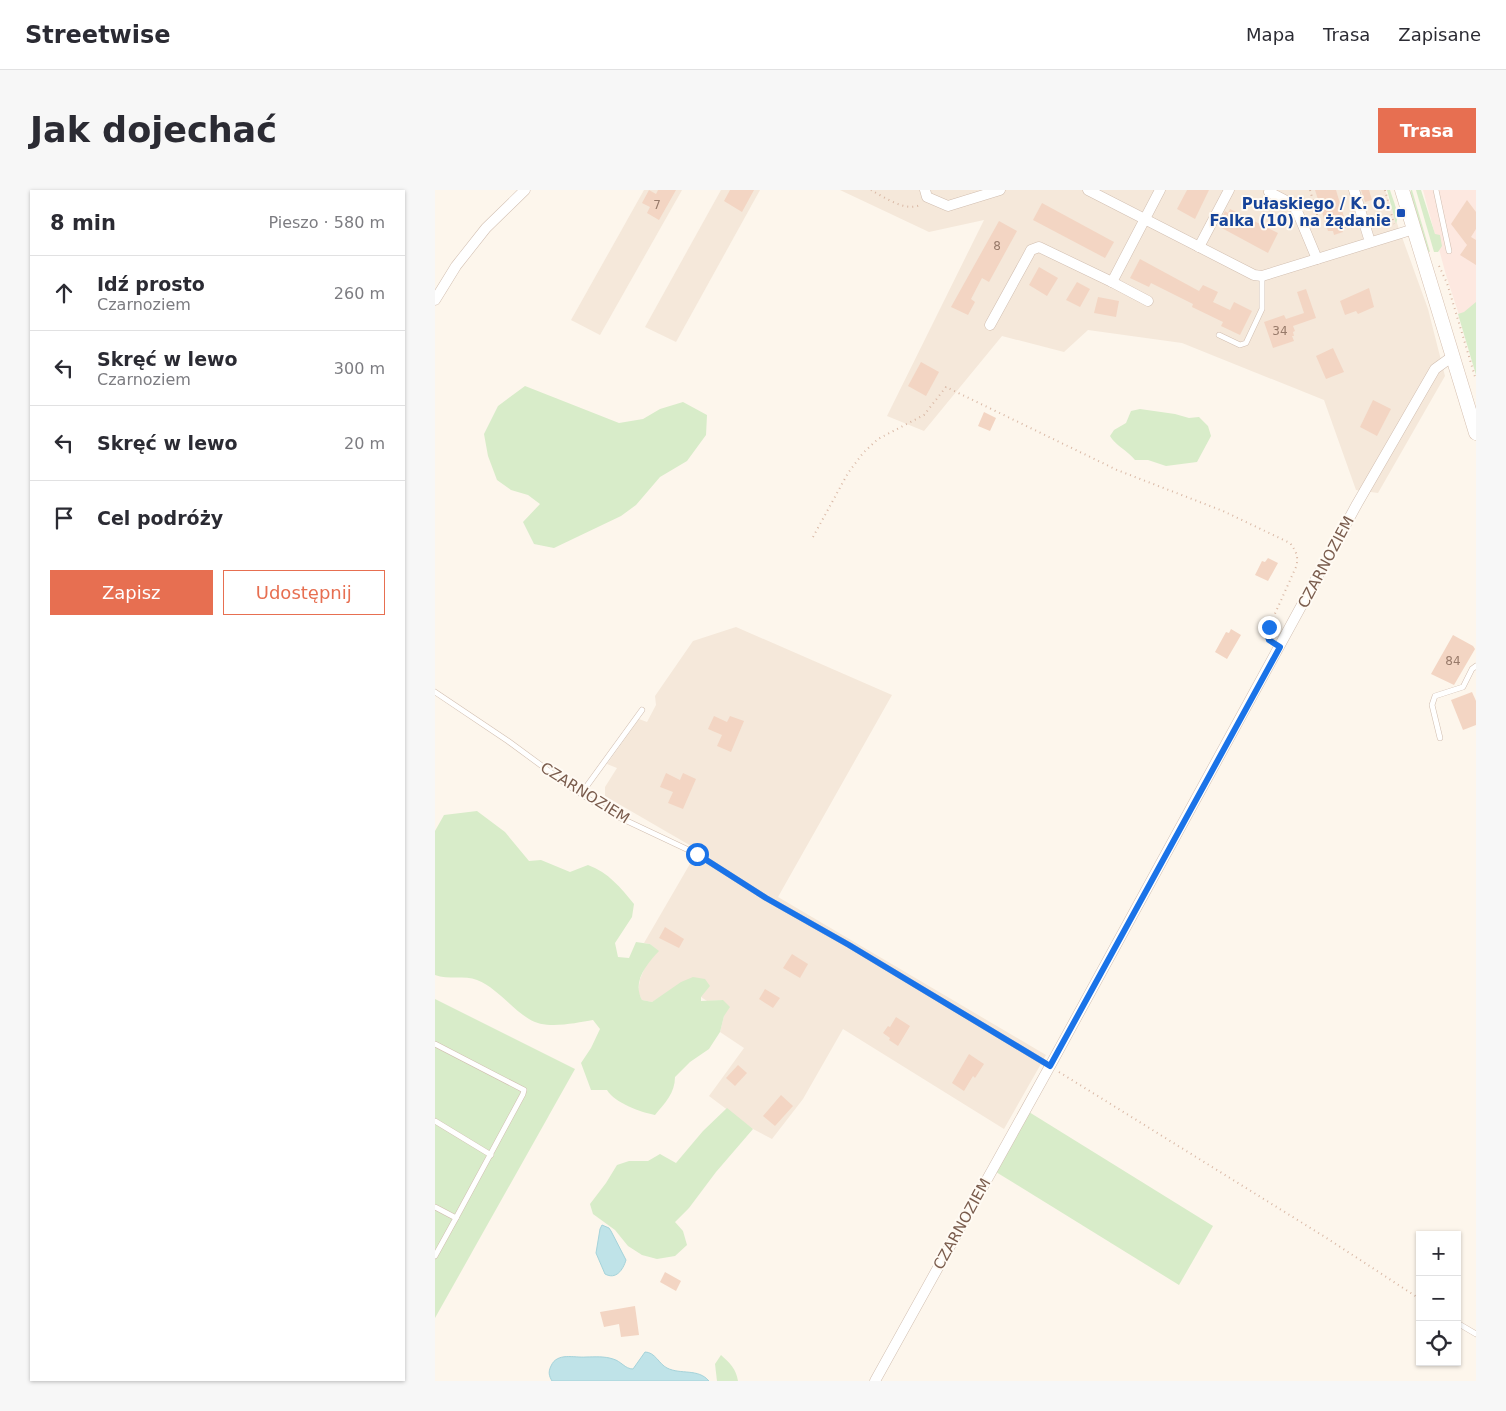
<!DOCTYPE html>
<html lang="pl">
<meta charset="utf-8">
<style>
body{margin:0;font-family:"DejaVu Sans",sans-serif;background:#f7f7f7;color:#2b2b33}
.controls{position:absolute;right:15px;bottom:15px;display:grid;overflow:hidden;border-radius:0px;box-shadow:0 1px 4px #0004}
.controls button{width:45px;height:45px;display:grid;place-items:center;padding:0;border:0;border-bottom:1px solid #e1e1e2;background:#fff;color:#2b2b33;font:25px sans-serif}
.stop{position:absolute;width:15px;height:15px;margin:-11px;border:4px solid #1a73e8;border-radius:50%;background:#fff}
.stop.end{background:#1a73e8;border-color:#fff;box-shadow:0 1px 5px #0008}
.list{margin:0;padding:0;list-style:none}
h2{display:flex;justify-content:space-between;align-items:center;height:65px;margin:0;padding:0 20px;font-size:21px}
h2 small{font-size:16px;font-weight:400;color:#7c7c81}
.list li{display:grid;grid-template-columns:32px 1fr auto;gap:15px;align-items:center;box-sizing:border-box;height:75px;padding:0 20px;border-top:1px solid #e1e1e2}
.list b{display:block;font-size:19px;white-space:nowrap}
.list p{margin:0;font-size:16px;white-space:nowrap;color:#7c7c81}
.list em{font-size:16px;font-style:normal;color:#7c7c81}
.actions{display:flex;gap:10px;padding:15px 20px}
.actions a{flex:1;padding:11px 0;border:1px solid #e76f51;border-radius:0px;text-align:center;font-size:18px;color:#e76f51}
.actions .main{background:#e76f51;color:#fff}
.icon{flex:none;width:28px;height:28px;fill:none;stroke:currentColor;stroke-width:2;stroke-linecap:round;stroke-linejoin:round}
.map{position:relative;flex:none;width:1041px;height:1191px;overflow:hidden;border-radius:0px}
header{display:flex;align-items:center;gap:30px;box-sizing:border-box;height:70px;padding:0 25px;background:#fff;border-bottom:1px solid #e1e1e2}
header strong{font-size:24px}
nav{display:flex;gap:28px;margin-inline-start:auto;font-size:18px}
.intro{display:flex;align-items:center;justify-content:space-between;box-sizing:border-box;height:120px;padding:0 30px}
h1{margin:0;font-size:35px}
.button{padding:12px 22px;border-radius:0px;background:#e76f51;color:#fff;font-size:18px;font-weight:700}
main{display:flex;gap:30px;padding:0 30px}
aside{flex:1;background:#fff;border-radius:0px;box-shadow:0 1px 4px #0004}
.map>svg:first-child{display:block}
</style>
<header>
<strong>Streetwise</strong>
<nav><a>Mapa</a><a>Trasa</a><a>Zapisane</a></nav>
</header>
<div class="intro"><h1>Jak dojechać</h1><a class="button">Trasa</a></div>
<main>
<aside>
<h2>8 min<small>Pieszo · 580 m</small></h2>
<ul class="list">
<li><svg class="icon" aria-label="ahead" viewBox="0 0 24 24"><path d="M12 20V5M6 11l6-6 6 6"/></svg><div><b>Idź prosto</b><p>Czarnoziem</p></div><em>260 m</em></li>
<li><svg class="icon" aria-label="left" viewBox="0 0 24 24"><path d="M17 20v-9H6M10 6l-5 5 5 5"/></svg><div><b>Skręć w lewo</b><p>Czarnoziem</p></div><em>300 m</em></li>
<li><svg class="icon" aria-label="left" viewBox="0 0 24 24"><path d="M17 20v-9H6M10 6l-5 5 5 5"/></svg><div><b>Skręć w lewo</b></div><em>20 m</em></li>
<li><svg class="icon" aria-label="arrive" viewBox="0 0 24 24"><path d="M6 21V4h12l-3 4 3 4H6"/></svg><div><b>Cel podróży</b></div></li>
</ul>
<div class="actions"><a class="main">Zapisz</a><a>Udostępnij</a></div>
</aside>
<div class="map">
<svg width="1041" height="1191" viewBox="0 0 1041 1191">
<rect width="100%" height="100%" fill="#fdf6ec"/>
<g fill="#f5e8da">
<path d="M209,0H247L165,145L136,130Z"/>
<path d="M286,0H325L241,152L210,137Z"/>
<path d="M405,0H950L993,119L1010,186L943,303L921,300L889,210L747,153L653,140L629,162L567,146L489,241L452,226L549,30L494,42Z"/>
<path d="M301,437L457,505L343,707L611,865L569,939L408,839L368,909L337,949L318,939L274,906L309,858L285,842L289,826L288,810L272,811L266,807L229,805L217,812L207,810L203,802L205,789L211,775L223,761L215,754L209,753L263,660L170,606V597L182,578L172,574L204,529L212,532L221,515L220,506L258,451Z"/>
</g>
<path fill="#fde8e0" d="M988,0H1041V177L1011,85Z"/>
<g fill="#d8ecc9">
<path d="M952,0H955C958,10 965,24 961,34Z"/>
<path d="M976,0H977L995,62L992,61L975,4Z"/>
<path d="M981,0H986L1000,44L1005,45L1007,56L1003,62H999Z"/>
<path d="M1041,112V185L1023,124L1029,122Z"/>
<path d="M90,196L184,233L208,229L225,219L248,212L272,225L271,245L252,271L225,287L201,315L186,326L119,358L99,354L88,332L105,314L93,305L76,300L62,290L53,266L49,244L63,216Z"/>
<path d="M705,219L740,224L754,228L764,227L773,236L776,246L762,272L731,276L713,270H700C693,261 680,255 675,246L679,240L691,233L696,221Z"/>
<path d="M42,621L70,642L94,671L106,670L135,682L153,675C174,683 185,697 199,714L197,727L180,753L183,767L194,768L201,752L215,754L224,761C211,775 197,792 207,810L217,812L246,792L258,787L270,789L275,796L266,807V811L288,810L295,817L289,826L285,842L274,859L255,872L240,887C240,903 230,913 220,925C205,922 180,913 172,900H156L146,873L156,858L165,839L158,830C140,833 110,840 94,829C76,818 62,798 42,790C30,785 13,790 0,785V641L9,625Z"/>
<path d="M0,809L140,879L0,1128Z"/>
<path d="M292,918L318,939L281,982L254,1018L240,1032L248,1041L252,1055L240,1066L222,1069L207,1065L193,1056L180,1040L158,1024L155,1014L171,993L182,975L194,971H213L225,964L241,973L268,941Z"/>
<path d="M594,922L778,1036L744,1095L561,982Z"/>
<path d="M286,1165C295,1173 301,1179 303,1191H282L280,1174Z"/>
</g>
<g fill="#bfe3e8" stroke="#a5d3da">
<path d="M167,1035L174,1038L176,1041L191,1070C188,1080 181,1090 170,1084L161,1063L165,1039Z"/>
<path d="M210,1162C220,1162 224,1174 232,1178C246,1185 263,1178 274,1191H117C114,1186 113,1182 116,1176C122,1162 139,1168 151,1167C160,1167 169,1166 178,1169C186,1171 190,1179 198,1179Z"/>
</g>
<g fill="#f3d5c3">
<path d="M214,0L221,4L223,0H241L224,30L212,23L215,17L207,13Z"/>
<path d="M295,0H319L307,22L289,11Z"/>
<path d="M752,0H774L760,29L742,19Z"/>
<path d="M880,0H901L912,37L907,39L908,42L899,45L898,41H893Z"/>
<path d="M926,0H934L937,10L930,12Z"/>
<path d="M1032,10L1041,22V39L1036,47L1041,50V75L1025,65L1032,55L1016,34Z"/>
<path d="M607,13L679,52L670,68L598,30Z"/>
<path d="M795,19L843,43L833,63L783,36L790,21L793,23Z"/>
<path d="M564,31L582,41L554,92L547,88L536,109L540,112L533,125L516,117Z"/>
<path d="M705,69L764,101L768,95L783,102L778,112L795,120L799,112L817,121L805,145L786,136L788,132L757,117L758,114L716,93L714,97L695,88Z"/>
<path d="M604,77L623,88L612,106L594,95Z"/>
<path d="M642,92L655,99L645,117L631,110Z"/>
<path d="M934,98L939,117L923,124L921,121L910,125L905,111Z"/>
<path d="M871,99L881,128L858,136L860,141L858,142L859,146H857L859,151L838,158L829,132L849,125L851,129L869,123L862,102Z"/>
<path d="M663,107L684,111L681,127L659,123Z"/>
<path d="M898,158L909,182L891,189L881,166Z"/>
<path d="M486,172L504,182L491,206L473,196Z"/>
<path d="M938,210L956,219L942,246L925,237Z"/>
<path d="M549,222L561,228L555,241L543,236Z"/>
<path d="M833,368L843,373L833,391L820,385L827,371L830,372Z"/>
<path d="M796,439L806,445L792,469L780,462L791,442L794,443Z"/>
<path d="M1018,445L1038,456L1040,459L1019,495L996,484Z"/>
<path d="M1037,502L1041,511V535L1028,540L1016,510Z"/>
<path d="M279,526L292,532L295,526L309,531L296,562L282,556L287,545L273,539Z"/>
<path d="M231,583L245,590L248,583L261,589L248,619L233,613L238,602L225,597Z"/>
<path d="M230,737L249,749L244,758L224,748Z"/>
<path d="M357,764L373,774L365,788L348,778Z"/>
<path d="M330,799L345,808L338,818L324,809Z"/>
<path d="M461,827L475,836L463,856L454,850L455,848L448,843L453,836L455,837Z"/>
<path d="M534,864L549,874L540,888L538,886L529,901L517,893Z"/>
<path d="M303,875L312,883L300,896L291,888Z"/>
<path d="M346,905L358,916L340,936L328,926Z"/>
<path d="M230,1082L246,1091L241,1101L225,1092Z"/>
<path d="M200,1116L204,1145L186,1147L184,1134L169,1137L165,1122Z"/>
</g>
<g fill="none" stroke-linecap="round" stroke-linejoin="round">
<defs>
<g id="service">
<path d="M1001,0L1014,61"/>
<path d="M784,145L805,155L811,153L827,119V86"/>
<path d="M0,502L73,551L137,598L175,623L262,664L331,708L414,755L615,876"/>
<path d="M1005,548L997,515L1000,506L1028,497L1037,479L1041,476"/>
<path d="M146,604L207,520"/>
<path d="M0,854L89,900L88,904L21,1028"/>
<path d="M0,931L56,965"/>
<path d="M0,1017L21,1028L0,1066"/>
<path d="M1024,1134L1041,1144"/>
</g>
<g id="minor">
<path d="M490,0L492,7L513,16L565,0"/>
<path d="M653,0L819,85L827,86L979,39"/>
<path d="M919,0L935,52"/>
<path d="M834,2L857,14L862,21L882,69"/>
<path d="M764,57L794,0"/>
<path d="M677,92L713,111"/>
<path d="M0,110L21,76L51,38L90,0"/>
<path d="M555,135L594,64L596,60L604,57L677,92L725,0"/>
<path d="M440,1191L615,876L922,314L1000,179L1018,166"/>
</g>
<path id="secondary" d="M967,0L1041,243"/>
</defs>
<use href="#service" stroke="#d1beb0" stroke-width="6"/>
<use href="#minor" stroke="#d1beb0" stroke-width="11"/>
<use href="#secondary" stroke="#d6c0b0" stroke-width="15"/>
<g stroke="#d9b8a5" stroke-width="2" stroke-dasharray="1 4" stroke-linecap="butt">
<path d="M436,0C449,7 470,22 485,15"/>
<path d="M875,0L885,35L880,37"/>
<path d="M950,0L959,34"/>
<path d="M1004,76L1012,93L1041,190"/>
<path d="M378,347L413,283L428,263L443,249L489,225L511,197L682,280L788,321L855,353C861,361 864,367 861,377L834,437L832,444L834,451"/>
<path d="M624,882L890,1047L985,1109"/>
</g>
<use href="#service" stroke="#fff" stroke-width="5"/>
<use href="#minor" stroke="#fff" stroke-width="10"/>
<use href="#secondary" stroke="#fff" stroke-width="14"/>
</g>
<g fill="none" stroke-linecap="round" stroke-linejoin="round">
<path stroke="#1a73e8" stroke-width="6" d="M262,664L331,708L414,755L615,876L845,457L834,450L832,444L834,437"/>
</g>
<rect fill="#1a4fb4" stroke="#fffaf3" stroke-width="2" x="961" y="18" width="10" height="10" rx="2.5"/>
<g text-anchor="middle" stroke-width="4" stroke-linejoin="round" paint-order="stroke">
<g font-size="12" fill="#987a6a">
<text x="222" y="19">7</text>
<text x="562" y="60">8</text>
<text x="845" y="145">34</text>
<text x="1018" y="475">84</text>
</g>
<g font-size="15" font-weight="bold" fill="#164399" stroke="#fffaf3" text-anchor="end">
<text x="956" y="19">Pułaskiego / K. O.<tspan x="956" dy="17">Falka (10) na żądanie</tspan></text>
</g>
<g font-size="15" fill="#7a5c4d" stroke="#fffaf3">
<text transform="translate(891 372) rotate(-62)" y="5">CZARNOZIEM</text>
<text transform="translate(150 603) rotate(32)" y="5">CZARNOZIEM</text>
<text transform="translate(527 1034) rotate(-61)" y="5">CZARNOZIEM</text>
</g>
</g>
</svg>
<div class="controls">
<button>+</button>
<button>−</button>
<button><svg class="icon" aria-label="locate" viewBox="0 0 24 24"><circle cx="12" cy="12" r="6"/><path d="M12 2v4M12 18v4M2 12h4M18 12h4"/></svg></button>
</div>
<div class="stop" style="left:262px;top:664px"></div>
<div class="stop end" style="left:834px;top:437px"></div>
</div>
</main>
